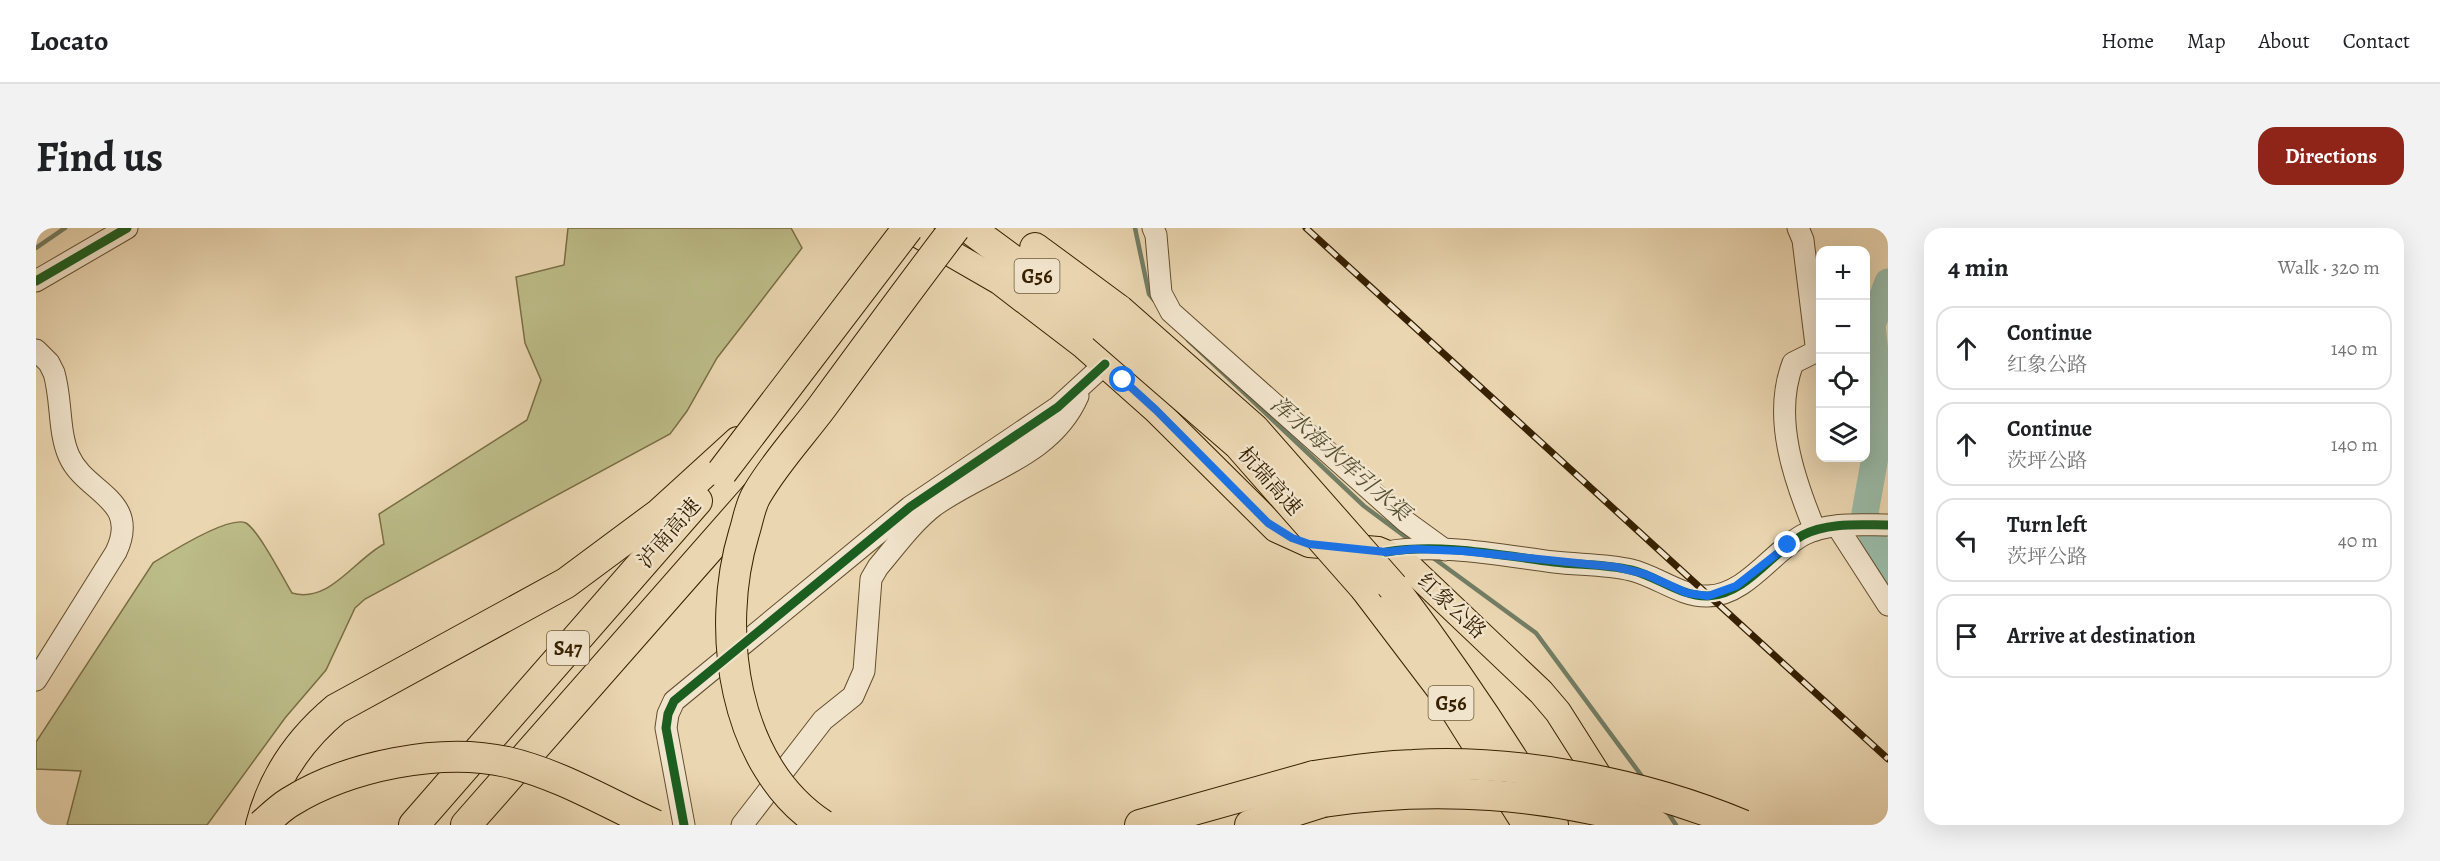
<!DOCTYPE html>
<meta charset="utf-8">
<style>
body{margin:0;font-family:Alegreya,"Noto Serif SC",serif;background:#f2f2f2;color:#202124}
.controls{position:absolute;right:18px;top:18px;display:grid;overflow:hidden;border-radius:12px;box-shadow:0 6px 24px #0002}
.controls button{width:54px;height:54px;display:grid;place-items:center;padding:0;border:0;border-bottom:2px solid #e0e0e0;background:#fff;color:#202124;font:30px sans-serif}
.stop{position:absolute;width:18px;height:18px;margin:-14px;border:4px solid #1a73e8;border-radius:50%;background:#fff}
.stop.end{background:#1a73e8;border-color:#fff;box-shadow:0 2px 6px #0008}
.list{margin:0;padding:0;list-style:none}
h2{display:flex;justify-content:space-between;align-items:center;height:78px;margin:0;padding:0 24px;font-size:26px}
h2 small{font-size:20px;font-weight:400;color:#757577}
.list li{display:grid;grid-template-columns:39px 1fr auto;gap:18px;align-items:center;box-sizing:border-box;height:84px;margin:0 12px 12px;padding:0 12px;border:2px solid #e0e0e0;border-radius:18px}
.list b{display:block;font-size:22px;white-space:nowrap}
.list p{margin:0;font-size:20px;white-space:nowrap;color:#757577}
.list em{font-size:20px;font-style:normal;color:#757577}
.icon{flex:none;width:33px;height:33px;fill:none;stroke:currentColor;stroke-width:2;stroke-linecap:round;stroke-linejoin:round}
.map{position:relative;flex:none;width:1852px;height:597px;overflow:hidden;border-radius:18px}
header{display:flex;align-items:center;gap:36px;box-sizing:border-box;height:84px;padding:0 30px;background:#fff;border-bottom:2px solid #e0e0e0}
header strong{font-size:28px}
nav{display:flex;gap:33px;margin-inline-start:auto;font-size:21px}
.intro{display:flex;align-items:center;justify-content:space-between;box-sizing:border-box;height:144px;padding:0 36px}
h1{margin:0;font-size:42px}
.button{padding:15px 27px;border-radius:18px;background:#8f2418;color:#fff;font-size:21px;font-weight:700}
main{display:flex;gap:36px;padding:0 36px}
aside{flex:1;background:#fff;border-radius:18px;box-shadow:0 6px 24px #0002}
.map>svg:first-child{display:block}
</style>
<header>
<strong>Locato</strong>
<nav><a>Home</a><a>Map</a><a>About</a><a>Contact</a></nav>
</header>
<div class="intro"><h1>Find us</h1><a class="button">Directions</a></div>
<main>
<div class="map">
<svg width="1852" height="597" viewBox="0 0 1852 597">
<rect width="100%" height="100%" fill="#ead6b1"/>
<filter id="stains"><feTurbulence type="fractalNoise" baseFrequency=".00333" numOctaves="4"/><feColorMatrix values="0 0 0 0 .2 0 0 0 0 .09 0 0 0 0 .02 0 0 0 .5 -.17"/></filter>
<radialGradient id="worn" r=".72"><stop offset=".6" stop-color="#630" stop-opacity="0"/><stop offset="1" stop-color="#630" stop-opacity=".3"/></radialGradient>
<path fill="#bcbc88" stroke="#7a6e44" stroke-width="1.5" d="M532,0H755L766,20L681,130L651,183L634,206L329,371L319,380L290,442L249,490L171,597H31L45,543L0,541V514L117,335C133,325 193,287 210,295C223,303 247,350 256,365C293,376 318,332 348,316L343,286L491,192L505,152L489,115L480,49L528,37Z"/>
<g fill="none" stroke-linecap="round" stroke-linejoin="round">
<g stroke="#727d64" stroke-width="4.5">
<path d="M1099,0L1113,66L1118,72"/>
<path d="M0,20L29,0"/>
<path d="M1152,112L1328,278L1375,313"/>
<path d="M1396,329L1500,405L1608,551"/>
<path d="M1630,582L1640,597"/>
</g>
<path stroke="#99baa7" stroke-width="27" d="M1852,54L1836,97L1846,190L1829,285L1852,354"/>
<defs>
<g id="minor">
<path d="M1117,0L1120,7L1125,65L1135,84L1369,293L1409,322"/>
<path d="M1762,0L1767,12L1780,117L1779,124L1757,135C1736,189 1758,251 1779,302"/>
<path d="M0,53L91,0"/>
<path d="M0,122L13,135L18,145C26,172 22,203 33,228C49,265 105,271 80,324L0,452"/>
<path d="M1801,298L1852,377"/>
<path d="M1350,324C1405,315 1463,327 1518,334C1543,337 1570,336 1595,342C1621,348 1645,369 1672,368C1710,367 1736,324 1767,307C1792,294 1824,297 1852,297"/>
<path d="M648,597L630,500L632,486L638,473L874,279L1022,179L1069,136"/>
<path d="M706,597L787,492L817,468L828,443L835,351L842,339C859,319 877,294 898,278C948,242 1015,229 1042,168"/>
</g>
<path id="major" d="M871,0L963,53L1048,118L1120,182L1240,301L1273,316L1342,322L1366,332L1505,464L1522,484L1574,566"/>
<g id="highway">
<path d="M933,0L1067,99"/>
<path d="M999,20L1083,82"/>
<path d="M1357,359C1415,436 1468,514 1517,597"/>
<path d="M1329,360L1411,468L1492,597"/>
<path d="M225,597C237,549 263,512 300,481L530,355L623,286L702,214"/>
<path d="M378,597L661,273"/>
<path d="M430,597L720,267"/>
<path d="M1104,597L1278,548"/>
<path d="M1214,597L1287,574"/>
</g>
</defs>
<use href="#minor" stroke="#644e2c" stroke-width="23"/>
<use href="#major" stroke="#372100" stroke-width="28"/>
<use href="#highway" stroke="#372100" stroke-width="32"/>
<use href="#minor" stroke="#f1e4cc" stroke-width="21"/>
<use href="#major" stroke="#ead6b1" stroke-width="26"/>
<use href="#highway" stroke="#ead6b1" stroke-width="30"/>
<defs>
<path id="rail" d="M1270,0L1852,531"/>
</defs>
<use href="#rail" stroke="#372100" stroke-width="7"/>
<use href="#rail" stroke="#f1e4cc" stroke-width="4.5" stroke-dasharray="14" stroke-linecap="butt"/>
<defs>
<g id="highway-bridge">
<path d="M1083,82L1218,201L1357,359"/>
<path d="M1067,99L1203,217L1329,360"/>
<path d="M686,244L872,0"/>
<path d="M1278,548C1311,543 1344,538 1377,537C1484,531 1609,556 1707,597"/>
<path d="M1287,574C1398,557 1512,565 1619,597"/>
<path d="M226,597C235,589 244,580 254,574C312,538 405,519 471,534C523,546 571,575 619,597"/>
<path d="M787,597C696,538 679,401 708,305C712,293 714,277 721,266C739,235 765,207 786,179C830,119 874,59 919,0"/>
</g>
</defs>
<use href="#highway-bridge" stroke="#372100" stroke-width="32" stroke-linecap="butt"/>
<use href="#highway-bridge" stroke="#ead6b1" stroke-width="30"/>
<defs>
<g id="cycleway">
<path d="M0,53L91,0"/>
<path d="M1350,324C1405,315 1463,327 1518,334C1543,337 1570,336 1595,342C1621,348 1645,369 1672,368C1710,367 1736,324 1767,307C1792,294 1824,297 1852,297"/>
<path d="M648,597L630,500L632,486L638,473L874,279L1022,179L1069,136"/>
</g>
</defs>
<use href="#cycleway" stroke="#f1e4cc" stroke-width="13"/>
<use href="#cycleway" stroke="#1b5e20" stroke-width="9"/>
</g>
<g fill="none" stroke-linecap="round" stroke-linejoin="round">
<path stroke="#1a73e8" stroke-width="8" d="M1087,152L1120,182L1232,295L1256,310L1273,316L1350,324L1378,321L1426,323L1580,339L1609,346L1651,365L1672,368L1700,358L1752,317"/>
</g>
<g text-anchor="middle" stroke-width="4.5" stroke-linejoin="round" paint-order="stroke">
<g fill="#f1e4cc" stroke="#6f5c3d" stroke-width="1.5">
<rect x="978.5" y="31" width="45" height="34" rx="4.5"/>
<rect x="511" y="403" width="42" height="34" rx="4.5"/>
<rect x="1392.5" y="458" width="45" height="34" rx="4.5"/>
</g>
<g font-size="20" font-weight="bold" fill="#372100">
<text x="1001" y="55">G56</text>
<text x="532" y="427">S47</text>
<text x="1415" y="482">G56</text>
</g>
<g font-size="21" fill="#372100" stroke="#f1e4cc">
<text transform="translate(1234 253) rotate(48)" y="7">杭瑞高速</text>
<text transform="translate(633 305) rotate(-49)" y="7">泸南高速</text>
<text transform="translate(1416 378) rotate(43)" y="7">红象公路</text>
</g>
<g font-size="22" font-style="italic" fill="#544f32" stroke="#f1e4cc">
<text transform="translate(1305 230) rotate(41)" y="8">浑水海水库引水渠</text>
</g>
</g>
<rect width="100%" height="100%" filter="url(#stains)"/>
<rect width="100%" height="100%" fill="url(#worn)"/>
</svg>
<div class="controls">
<button>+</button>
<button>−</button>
<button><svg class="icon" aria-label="locate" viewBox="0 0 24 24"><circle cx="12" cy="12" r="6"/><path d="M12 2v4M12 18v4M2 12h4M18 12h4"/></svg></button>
<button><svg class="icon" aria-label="layers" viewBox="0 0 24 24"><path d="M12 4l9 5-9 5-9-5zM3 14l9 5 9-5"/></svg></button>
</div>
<div class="stop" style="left:1087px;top:152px"></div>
<div class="stop end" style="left:1752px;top:317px"></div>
</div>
<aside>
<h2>4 min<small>Walk · 320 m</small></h2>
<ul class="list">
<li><svg class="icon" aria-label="ahead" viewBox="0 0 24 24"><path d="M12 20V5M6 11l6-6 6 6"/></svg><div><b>Continue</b><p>红象公路</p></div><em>140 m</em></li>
<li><svg class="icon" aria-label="ahead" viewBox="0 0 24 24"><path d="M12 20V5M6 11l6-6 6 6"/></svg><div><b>Continue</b><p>茨坪公路</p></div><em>140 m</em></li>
<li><svg class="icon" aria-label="left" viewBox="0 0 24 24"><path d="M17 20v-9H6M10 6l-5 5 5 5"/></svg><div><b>Turn left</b><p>茨坪公路</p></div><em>40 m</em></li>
<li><svg class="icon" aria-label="arrive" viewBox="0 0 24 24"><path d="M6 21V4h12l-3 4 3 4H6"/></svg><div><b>Arrive at destination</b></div></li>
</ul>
</aside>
</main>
